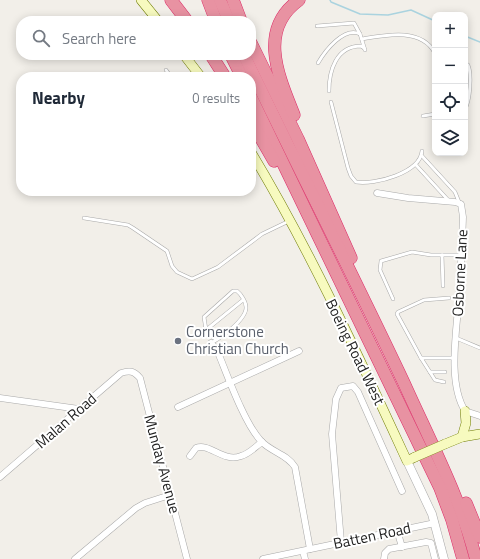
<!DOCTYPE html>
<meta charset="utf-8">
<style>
body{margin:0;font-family:"Titillium Web",sans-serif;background:#f6f6f7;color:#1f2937}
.controls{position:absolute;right:12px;top:12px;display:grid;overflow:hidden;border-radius:8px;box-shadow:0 2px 10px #0003}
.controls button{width:36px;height:36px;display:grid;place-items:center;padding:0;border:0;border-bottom:1px solid #e0e1e3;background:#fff;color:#1f2937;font:20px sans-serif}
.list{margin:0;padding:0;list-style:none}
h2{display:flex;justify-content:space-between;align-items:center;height:52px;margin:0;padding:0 16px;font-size:17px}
h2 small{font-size:13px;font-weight:400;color:#747a83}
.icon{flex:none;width:22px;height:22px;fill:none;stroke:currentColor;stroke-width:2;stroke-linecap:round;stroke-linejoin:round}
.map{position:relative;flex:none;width:480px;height:559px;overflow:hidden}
.search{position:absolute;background:#fff;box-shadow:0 2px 10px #0003;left:16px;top:16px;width:240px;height:44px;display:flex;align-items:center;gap:10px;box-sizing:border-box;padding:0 14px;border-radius:16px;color:#747a83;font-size:15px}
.panel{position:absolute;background:#fff;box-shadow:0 2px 10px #0003;left:16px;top:72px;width:240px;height:124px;border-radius:16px}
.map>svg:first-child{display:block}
</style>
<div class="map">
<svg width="480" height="559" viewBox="0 0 480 559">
<rect width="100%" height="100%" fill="#f2efe9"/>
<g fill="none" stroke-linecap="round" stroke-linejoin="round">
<g stroke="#aad3df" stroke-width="1.5">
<path d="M330,0L331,2L360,14L388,15L411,10L435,21"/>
<path d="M465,36L480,42"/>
</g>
<defs>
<g id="service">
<path d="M317,26L354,23L360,34"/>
<path d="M362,39C385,35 421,27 435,53"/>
<path d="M318,63C325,51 344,26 360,34L365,50"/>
<path d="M465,64L468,65C472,75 470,100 465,109"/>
<path d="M166,70L171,77"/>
<path d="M329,91C329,71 336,46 361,46L364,48"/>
<path d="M331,102L348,168L351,176L356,182C375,185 420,173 422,151"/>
<path d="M423,116L435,114"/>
<path d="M422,156L455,192L459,202"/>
<path d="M416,165L449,201"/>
<path d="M84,218L128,225L133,228L167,251L172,266L177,272L192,279L218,267L262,234L289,221"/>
<path d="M442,255L443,286"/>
<path d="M393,299L380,270L381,261L412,252L431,255H462"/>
<path d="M206,330L243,300"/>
<path d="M456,338L480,348"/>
<path d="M211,343C221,338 247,319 246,307C246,302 241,294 237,291H233L204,317L206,330L216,340"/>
<path d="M421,358L397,314L398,312L424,300L449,298"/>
<path d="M430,372H445"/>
<path d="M444,382L435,380L421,358H455"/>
</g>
<g id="minor">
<path d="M377,193L408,198L455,202L461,204L463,217C462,243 461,270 459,296C457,329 447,382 465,411L480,416"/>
<path d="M211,343L217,350C227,374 244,423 261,441C271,452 287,454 295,467L310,549"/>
<path d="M0,398L79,409"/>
<path d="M178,407L299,351"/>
<path d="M190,456L196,448C209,442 223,463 241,456C249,454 255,447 262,442"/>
<path d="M0,477L121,373C130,370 134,371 140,378L187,559"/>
<path d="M397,530L402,547"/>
<path d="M341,542L332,434L336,399L341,388L353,386L358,392L402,491"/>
<path d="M303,551L305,559"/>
<path d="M75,559L136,508L145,503L170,495"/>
<path d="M263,559L435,523"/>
<path d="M384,559L385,553L389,549L426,542L431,543L435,559"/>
</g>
<path id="tertiary" d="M407,461L432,514L444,559"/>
<g id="secondary">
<path d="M141,0L158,21"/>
<path d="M184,55L201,77"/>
<path d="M251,152C310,250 359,357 407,461L415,457"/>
<path d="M462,437L466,423L465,411"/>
<path d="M445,444L462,437L480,434"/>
</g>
<g id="motorway">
<path d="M171,0L187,21"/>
<path d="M208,0L216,21"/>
<path d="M220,0L229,21"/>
<path d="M233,0L241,21"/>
<path d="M251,43L298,139L351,258"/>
<path d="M211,55L225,77"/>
<path d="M231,55L242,77"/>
<path d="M244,55C297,165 352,273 404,383C430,441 460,497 476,559"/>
<path d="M251,97L440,488L452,520L463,559"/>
<path d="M294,115C279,77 257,30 299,0"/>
<path d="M251,121L274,161"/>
<path d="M466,503L480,537"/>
</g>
</defs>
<use href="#service" stroke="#a9a9a9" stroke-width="4"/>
<use href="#minor" stroke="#a9a9a9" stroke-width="7"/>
<use href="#tertiary" stroke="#a9a9a9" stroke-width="9"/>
<use href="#secondary" stroke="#707d05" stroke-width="10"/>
<use href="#motorway" stroke="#dc2a67" stroke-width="13"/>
<use href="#service" stroke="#fff" stroke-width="3"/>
<use href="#minor" stroke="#fff" stroke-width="6"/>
<use href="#tertiary" stroke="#fff" stroke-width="8"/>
<use href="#secondary" stroke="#f7fabf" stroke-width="9"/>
<use href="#motorway" stroke="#e892a2" stroke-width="12"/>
<defs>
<path id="secondary-bridge" d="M415,457L445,444"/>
</defs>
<use href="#secondary-bridge" stroke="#707d05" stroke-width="10" stroke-linecap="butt"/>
<use href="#secondary-bridge" stroke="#f7fabf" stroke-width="9"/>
</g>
<circle fill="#6b7280" stroke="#fff" stroke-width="1.5" cx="178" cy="341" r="4"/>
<g text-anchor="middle" stroke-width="4" stroke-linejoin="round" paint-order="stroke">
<g font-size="15" fill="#222" stroke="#fff">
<text transform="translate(460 273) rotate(-87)" y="5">Osborne Lane</text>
<text transform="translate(355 352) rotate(64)" y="5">Boeing Road West</text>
<text transform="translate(66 421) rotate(-41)" y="5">Malan Road</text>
<text transform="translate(162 464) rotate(75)" y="5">Munday Avenue</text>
<text transform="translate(372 536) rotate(-12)" y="5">Batten Road</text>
</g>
<g font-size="15" fill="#5b616d" stroke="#fff" text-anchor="start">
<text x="186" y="337">Cornerstone<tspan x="186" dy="17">Christian Church</tspan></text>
</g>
</g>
</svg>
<div class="controls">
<button>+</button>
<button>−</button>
<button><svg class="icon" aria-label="locate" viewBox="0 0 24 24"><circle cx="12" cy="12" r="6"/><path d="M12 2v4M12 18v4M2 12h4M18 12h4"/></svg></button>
<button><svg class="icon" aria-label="layers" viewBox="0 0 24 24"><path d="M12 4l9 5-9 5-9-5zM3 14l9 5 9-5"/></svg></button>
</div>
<div class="search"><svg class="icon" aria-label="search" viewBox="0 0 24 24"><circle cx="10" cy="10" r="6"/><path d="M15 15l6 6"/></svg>Search here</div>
<section class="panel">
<h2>Nearby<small>0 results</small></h2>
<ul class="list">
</ul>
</section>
</div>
